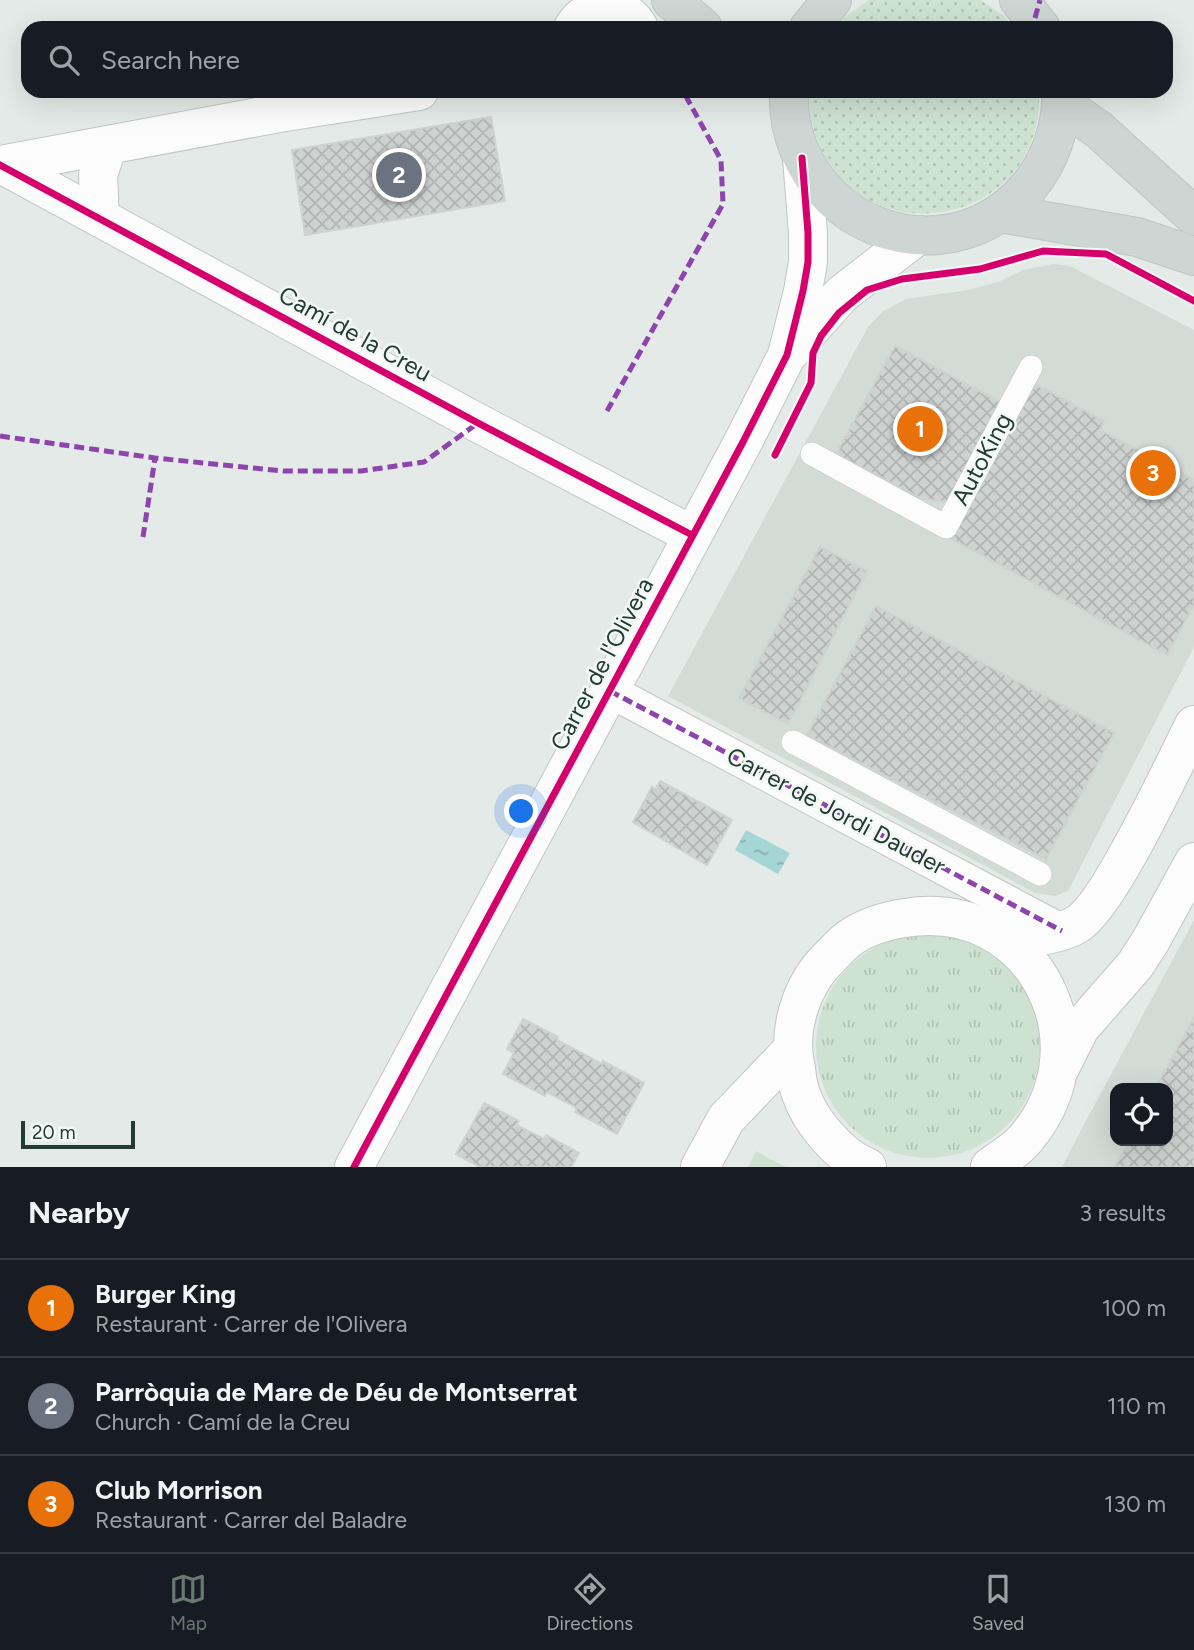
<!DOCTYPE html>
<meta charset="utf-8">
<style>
body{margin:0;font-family:Figtree,sans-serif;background:#20242c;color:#f1f3f6}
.controls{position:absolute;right:21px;bottom:21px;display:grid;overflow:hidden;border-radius:14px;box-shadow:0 7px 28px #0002}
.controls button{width:63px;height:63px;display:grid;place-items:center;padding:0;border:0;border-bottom:2px solid #363941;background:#171b24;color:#f1f3f6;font:35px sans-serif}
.scale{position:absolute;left:21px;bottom:18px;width:114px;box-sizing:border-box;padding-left:7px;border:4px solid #233c32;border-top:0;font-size:19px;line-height:24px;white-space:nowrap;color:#233c32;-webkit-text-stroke:5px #f2f8f5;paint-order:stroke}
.you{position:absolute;left:522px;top:812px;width:24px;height:24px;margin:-18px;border:5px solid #fff;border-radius:50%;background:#1a73e8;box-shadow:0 0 0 10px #1a73e833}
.badge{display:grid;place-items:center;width:46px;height:46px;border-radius:50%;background:#677971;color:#fff;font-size:23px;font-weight:700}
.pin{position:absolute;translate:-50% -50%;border:4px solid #fff;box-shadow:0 2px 7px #0006}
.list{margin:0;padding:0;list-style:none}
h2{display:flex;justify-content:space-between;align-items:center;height:91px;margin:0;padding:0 28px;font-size:30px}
h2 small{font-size:23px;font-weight:400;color:#9ea1a6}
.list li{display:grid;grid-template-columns:46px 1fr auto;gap:21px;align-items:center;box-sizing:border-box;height:98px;padding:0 28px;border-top:2px solid #363941}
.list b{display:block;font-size:26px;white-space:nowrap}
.list p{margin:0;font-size:23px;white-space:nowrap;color:#9ea1a6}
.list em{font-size:23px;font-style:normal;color:#9ea1a6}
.icon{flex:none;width:38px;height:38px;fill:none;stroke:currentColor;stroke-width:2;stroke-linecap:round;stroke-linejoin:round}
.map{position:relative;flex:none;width:1194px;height:1167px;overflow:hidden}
.search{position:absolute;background:#171b24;box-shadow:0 7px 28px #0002;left:21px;right:21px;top:21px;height:77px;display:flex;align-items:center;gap:18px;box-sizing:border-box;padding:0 24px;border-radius:21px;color:#9ea1a6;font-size:26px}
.sheet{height:385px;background:#171b24}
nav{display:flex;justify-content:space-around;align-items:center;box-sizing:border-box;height:98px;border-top:2px solid #363941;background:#171b24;font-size:19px;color:#9ea1a6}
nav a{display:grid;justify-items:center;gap:4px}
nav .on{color:#677971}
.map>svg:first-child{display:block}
</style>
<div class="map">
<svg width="1194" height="1167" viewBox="0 0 1194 1167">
<defs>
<pattern id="grass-tufts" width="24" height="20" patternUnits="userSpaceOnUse" patternTransform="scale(1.75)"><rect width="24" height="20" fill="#cee2d2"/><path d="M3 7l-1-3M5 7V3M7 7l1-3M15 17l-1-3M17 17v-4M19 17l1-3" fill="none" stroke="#b1c3b5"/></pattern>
<pattern id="park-dots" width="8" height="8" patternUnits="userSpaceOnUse" patternTransform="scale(1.75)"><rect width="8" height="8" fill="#cee2d2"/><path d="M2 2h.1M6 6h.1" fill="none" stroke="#b1c3b5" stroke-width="1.8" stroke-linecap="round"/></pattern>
<pattern id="water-ripples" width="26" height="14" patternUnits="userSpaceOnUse" patternTransform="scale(1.75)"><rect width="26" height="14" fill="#a6d5d6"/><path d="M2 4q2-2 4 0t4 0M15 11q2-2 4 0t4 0" fill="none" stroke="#87aeae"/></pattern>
<pattern id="building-cross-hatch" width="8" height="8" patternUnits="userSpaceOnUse" patternTransform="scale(1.75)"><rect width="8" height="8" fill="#ced3d1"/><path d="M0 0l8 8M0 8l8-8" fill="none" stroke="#b1b6b4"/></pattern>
</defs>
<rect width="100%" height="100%" fill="#e4eae7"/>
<g fill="#d2dbd6" fill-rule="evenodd">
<path d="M1053,264L1070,266L1194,330V647L1068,891L1055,896L1035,893L668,696L868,327L882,312L906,299L968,290L998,282L1023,270Z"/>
<path d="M1194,920V1167H1062L1080,1132ZM1115,1088H1168V1141H1115Z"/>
</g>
<circle fill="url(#grass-tufts)" cx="928" cy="1046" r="112"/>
<g fill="url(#park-dots)">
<path d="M869,0H980L1004,16L1013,28H836L846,16Z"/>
<path d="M810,91H1039C1045,234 844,261 812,123C809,113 810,101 810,91Z"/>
</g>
<path fill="#cee2d2" d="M756,1151L786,1167H748Z"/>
<path fill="url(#water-ripples)" d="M746,830L790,853L778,874L735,850Z"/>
<g fill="url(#building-cross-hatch)" stroke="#cdd3d0" stroke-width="2">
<path d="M491,117L505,201L305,235L292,150Z"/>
<path d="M895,346L1004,404L952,503L920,498L836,454Z"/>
<path d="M1035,384L1104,421L1100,430L1194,480V605L1167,655L952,539Z"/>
<path d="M820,547L867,571L788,724L739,698Z"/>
<path d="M876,606L1114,733L1046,859L807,735Z"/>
<path d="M660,781L732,820L707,865L633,822L652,787L655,790Z"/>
<path d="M1194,1017V1167H1115L1129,1141H1168V1088H1156Z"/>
<path d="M523,1019L558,1037L557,1040L602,1064L603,1061L644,1083L617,1134L575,1112L577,1108L547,1092L545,1096L503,1074L514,1053L507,1049Z"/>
<path d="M484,1103L519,1121L516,1125L544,1139L546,1135L579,1153L571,1167H480L456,1154Z"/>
</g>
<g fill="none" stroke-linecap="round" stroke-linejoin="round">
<defs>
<g id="service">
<path d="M812,454L946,527L1031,367"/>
<path d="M793,742L1040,874"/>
</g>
<path id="pedestrian" d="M610,691L1062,931"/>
<g id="minor">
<path d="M573,28C589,1 624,0 639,28"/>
<path d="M0,165L279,113L419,91"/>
<path d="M3,165L478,423L692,535"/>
<path d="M100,218L98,175L108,145"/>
<path d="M791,351L842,294L918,235"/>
<path d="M1008,941C1030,937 1056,936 1076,925C1108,908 1174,764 1194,725"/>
<path d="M1060,1068L1080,1028L1135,965L1150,942L1194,862"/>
<path d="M354,1167L743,442L787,355L803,291L808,262V233L802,158"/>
<path d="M700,1167L726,1119L792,1050"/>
<path d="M867,1167C840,1157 810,1121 801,1094C797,1084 797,1073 795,1063C788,1028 802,985 827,960C833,954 839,947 846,941C862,928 885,921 905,918C1030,897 1107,1040 1027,1137C1018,1149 1002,1158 990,1167"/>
</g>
<g id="primary">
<path d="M671,0L703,28"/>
<path d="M1019,0L1041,28"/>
<path d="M809,28L832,0"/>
<path d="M789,91C785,174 855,242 938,235C1011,229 1064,162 1061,91"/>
<path d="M1061,103L1099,130L1194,216"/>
<path d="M1000,213L1137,237L1194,256"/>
</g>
</defs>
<use href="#service" stroke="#c1c7c4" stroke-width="24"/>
<use href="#pedestrian" stroke="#c1c7c4" stroke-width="35"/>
<use href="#minor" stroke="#c1c7c4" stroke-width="40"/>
<use href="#primary" stroke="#bdc6c2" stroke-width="40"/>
<use href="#service" stroke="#fbfcfb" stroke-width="23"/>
<use href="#pedestrian" stroke="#fbfcfb" stroke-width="33"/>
<use href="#minor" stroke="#fbfcfb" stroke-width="38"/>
<use href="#primary" stroke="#ced6d3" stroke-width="38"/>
<g stroke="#8e44ad" stroke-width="5" stroke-dasharray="10 5" stroke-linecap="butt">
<path d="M1035,18L1040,0"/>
<path d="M607,411L723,204L721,160L683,91"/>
<path d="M0,436L155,458L283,471H361L424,462L478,423"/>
<path d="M143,537L155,458"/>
<path d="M610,691L1062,931"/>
</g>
<defs>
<g id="cycleway">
<path d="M0,165L478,423L692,535"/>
<path d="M775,455L811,383L813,353L821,336L839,313L867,290L902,279L980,269L1043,251L1106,254L1194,301"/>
<path d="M354,1167L743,442L787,355L803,291L808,262V233L802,158"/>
</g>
</defs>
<use href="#cycleway" stroke="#f2f8f5" stroke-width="11"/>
<use href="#cycleway" stroke="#d6006c" stroke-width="7"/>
</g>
<g text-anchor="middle" stroke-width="5" stroke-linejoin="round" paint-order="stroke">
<g font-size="24" fill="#233c32" stroke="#f2f8f5">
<text transform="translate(355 334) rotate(29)" y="8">Camí de la Creu</text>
<text transform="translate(982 459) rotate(-62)" y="8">AutoKing</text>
<text transform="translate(602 664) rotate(-62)" y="8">Carrer de l'Olivera</text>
<text transform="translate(836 811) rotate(28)" y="8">Carrer de Jordi Dauder</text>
</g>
</g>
</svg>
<div class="controls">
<button><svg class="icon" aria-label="locate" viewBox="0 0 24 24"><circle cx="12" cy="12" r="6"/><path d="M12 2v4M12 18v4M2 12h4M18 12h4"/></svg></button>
</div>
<div class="scale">20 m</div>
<div class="you"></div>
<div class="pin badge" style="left:920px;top:429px;background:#e8710a">1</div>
<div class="pin badge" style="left:399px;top:175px;background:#6b7280">2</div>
<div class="pin badge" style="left:1153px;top:473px;background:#e8710a">3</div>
<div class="search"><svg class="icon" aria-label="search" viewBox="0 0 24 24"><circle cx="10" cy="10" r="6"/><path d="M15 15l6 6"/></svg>Search here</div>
</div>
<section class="sheet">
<h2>Nearby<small>3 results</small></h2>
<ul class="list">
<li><span class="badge" style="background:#e8710a">1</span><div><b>Burger King</b><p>Restaurant · Carrer de l'Olivera</p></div><em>100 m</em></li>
<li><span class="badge" style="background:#6b7280">2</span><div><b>Parròquia de Mare de Déu de Montserrat</b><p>Church · Camí de la Creu</p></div><em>110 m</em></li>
<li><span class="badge" style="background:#e8710a">3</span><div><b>Club Morrison</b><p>Restaurant · Carrer del Baladre</p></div><em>130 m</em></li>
</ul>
</section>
<nav>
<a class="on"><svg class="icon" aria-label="map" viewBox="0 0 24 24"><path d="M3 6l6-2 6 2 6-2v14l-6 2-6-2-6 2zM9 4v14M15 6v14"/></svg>Map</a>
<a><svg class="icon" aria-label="directions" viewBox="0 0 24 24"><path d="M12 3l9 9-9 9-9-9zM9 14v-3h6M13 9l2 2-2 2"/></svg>Directions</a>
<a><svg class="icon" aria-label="saved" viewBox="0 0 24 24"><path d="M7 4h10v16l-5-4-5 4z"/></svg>Saved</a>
</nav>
